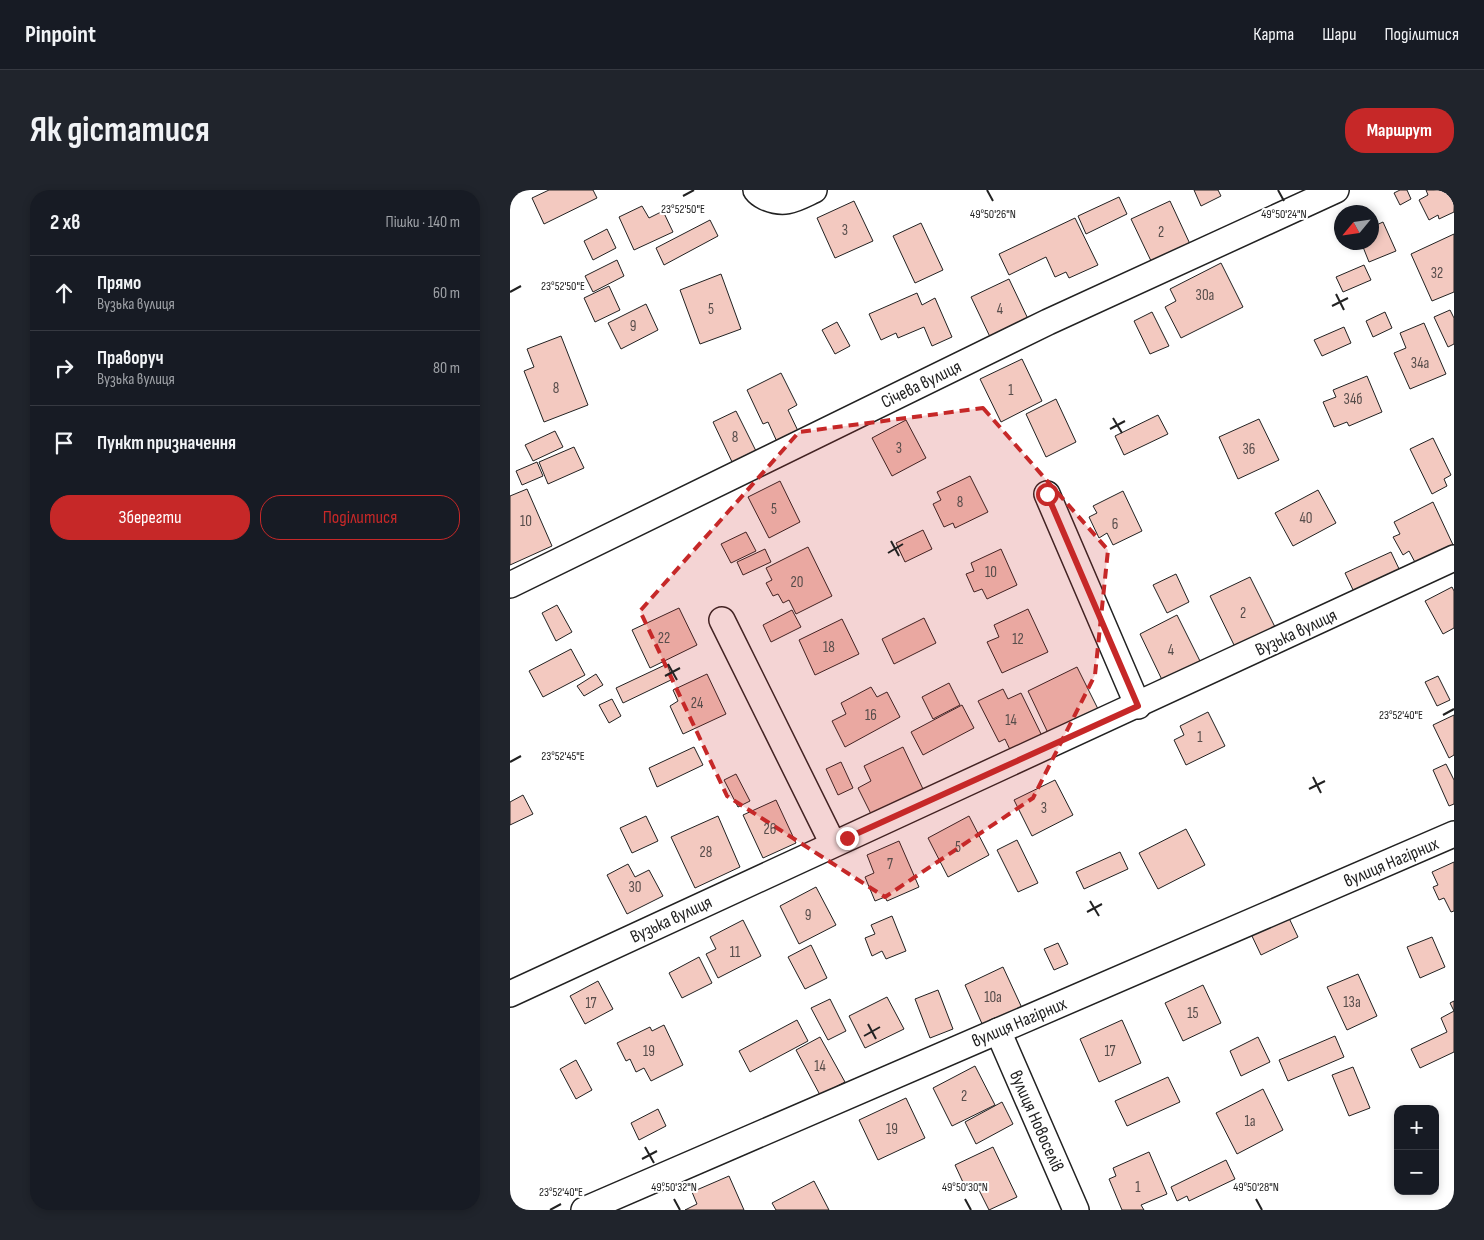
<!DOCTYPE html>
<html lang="uk">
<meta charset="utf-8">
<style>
body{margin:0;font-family:"Sofia Sans Condensed",sans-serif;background:#20242c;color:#f1f3f6}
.controls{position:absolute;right:15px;bottom:15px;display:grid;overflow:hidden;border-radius:10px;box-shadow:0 2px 8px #0003}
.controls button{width:45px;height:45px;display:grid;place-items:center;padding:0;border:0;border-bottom:1px solid #363941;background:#171b24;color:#f1f3f6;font:25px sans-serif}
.compass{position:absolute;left:824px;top:15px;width:45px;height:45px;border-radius:50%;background:#171b24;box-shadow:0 2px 8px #0003;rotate:241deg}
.stop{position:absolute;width:15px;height:15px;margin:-11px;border:4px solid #c62828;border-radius:50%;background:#fff}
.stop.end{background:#c62828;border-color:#fff;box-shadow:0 1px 5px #0008}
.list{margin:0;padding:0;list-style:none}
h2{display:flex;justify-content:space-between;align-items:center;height:65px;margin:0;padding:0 20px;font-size:21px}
h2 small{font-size:16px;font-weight:400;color:#9ea1a6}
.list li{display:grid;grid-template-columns:32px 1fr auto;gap:15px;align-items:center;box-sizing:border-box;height:75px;padding:0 20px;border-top:1px solid #363941}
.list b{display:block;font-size:19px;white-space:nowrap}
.list p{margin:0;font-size:16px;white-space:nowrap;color:#9ea1a6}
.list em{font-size:16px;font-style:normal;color:#9ea1a6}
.actions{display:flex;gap:10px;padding:15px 20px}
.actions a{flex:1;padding:11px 0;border:1px solid #c62828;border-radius:20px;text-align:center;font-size:18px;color:#c62828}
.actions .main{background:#c62828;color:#fff}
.icon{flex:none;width:28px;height:28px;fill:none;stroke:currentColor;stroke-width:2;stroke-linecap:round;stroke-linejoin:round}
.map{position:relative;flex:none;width:944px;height:1020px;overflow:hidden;border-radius:20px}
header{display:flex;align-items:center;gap:30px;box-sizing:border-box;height:70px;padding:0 25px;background:#171b24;border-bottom:1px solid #363941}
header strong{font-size:24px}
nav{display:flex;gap:28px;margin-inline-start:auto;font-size:18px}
.intro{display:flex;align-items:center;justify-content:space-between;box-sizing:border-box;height:120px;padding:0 30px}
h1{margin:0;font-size:35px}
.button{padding:12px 22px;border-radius:20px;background:#c62828;color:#fff;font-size:18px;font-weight:700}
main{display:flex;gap:30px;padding:0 30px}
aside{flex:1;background:#171b24;border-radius:20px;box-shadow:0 2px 8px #0003}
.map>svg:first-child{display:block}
</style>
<header>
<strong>Pinpoint</strong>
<nav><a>Карта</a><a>Шари</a><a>Поділитися</a></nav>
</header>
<div class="intro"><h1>Як дістатися</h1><a class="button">Маршрут</a></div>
<main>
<aside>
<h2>2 хв<small>Пішки · 140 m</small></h2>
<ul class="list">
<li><svg class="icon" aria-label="ahead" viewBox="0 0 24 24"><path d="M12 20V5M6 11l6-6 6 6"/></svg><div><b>Прямо</b><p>Вузька вулиця</p></div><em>60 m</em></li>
<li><svg class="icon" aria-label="right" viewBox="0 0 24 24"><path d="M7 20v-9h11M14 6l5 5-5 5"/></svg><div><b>Праворуч</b><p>Вузька вулиця</p></div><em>80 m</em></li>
<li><svg class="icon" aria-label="arrive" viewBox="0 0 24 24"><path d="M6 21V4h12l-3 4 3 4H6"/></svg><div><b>Пункт призначення</b></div></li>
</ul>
<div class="actions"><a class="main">Зберегти</a><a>Поділитися</a></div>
</aside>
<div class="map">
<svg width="944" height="1020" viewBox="0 0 944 1020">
<rect width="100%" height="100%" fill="#fff"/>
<g fill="#f3c9c0" stroke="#222">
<path d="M39,0H83L87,8L34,34L22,8Z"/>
<path d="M684,0H708L711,6L691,16Z"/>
<path d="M890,0H897L901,9L890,15L884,3Z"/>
<path d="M916,0H944V22L929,29L928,25L919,30L909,10L918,5Z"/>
<path d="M609,7L617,24L576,44L568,26Z"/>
<path d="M344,11L363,51L325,68L307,28Z"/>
<path d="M660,11L680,54L642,73L621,29Z"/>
<path d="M132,16L139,28L153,21L163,42L124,60L109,27Z"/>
<path d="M565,28L588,75L559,88L556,82L545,87L536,67L499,85L489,64Z"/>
<path d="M200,30L208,46L154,75L146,58Z"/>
<path d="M873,32L886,61L859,72L851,52H862V37Z"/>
<path d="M411,33L433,80L405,93L383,46Z"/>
<path d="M97,39L106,58L83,70L74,51Z"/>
<path d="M944,44V102L922,111L901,64Z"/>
<path d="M107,70L114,86L83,102L75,86Z"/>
<path d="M711,73L733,117L671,148L655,117L666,111L660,99Z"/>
<path d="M854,75L861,90L833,102L826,87Z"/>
<path d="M211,84L231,139L190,154L170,100Z"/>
<path d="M499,89L519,131L481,149L461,107Z"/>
<path d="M99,96L110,120L85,132L74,108Z"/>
<path d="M407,103L412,115L425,108L442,147L422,156L414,137L388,148L386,143L371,150L359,124Z"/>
<path d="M136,114L148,140L111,159L98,133Z"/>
<path d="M940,120L944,128V154L938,157L924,127Z"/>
<path d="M642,122L659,156L640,164L624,131Z"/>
<path d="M875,122L882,138L863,147L856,131Z"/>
<path d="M327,132L340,156L325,164L312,140Z"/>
<path d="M914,133L936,184L900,199L884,163L896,158L890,143Z"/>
<path d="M834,137L841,153L812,166L804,150Z"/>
<path d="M51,146L78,215L34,232L14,181L24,177L17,159Z"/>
<path d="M512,169L532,211L491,232L470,189Z"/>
<path d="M271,183L287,215L278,220L289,243L268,254L258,232L253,234L237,200Z"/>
<path d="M857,186L872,222L839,236L837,232L824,237L813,212L826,207L823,200Z"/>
<path d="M546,209L566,252L536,267L516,224Z"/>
<path d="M226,221L247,263L223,274L203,232Z"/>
<path d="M648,225L658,244L614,265L605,246Z"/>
<path d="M749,229L769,270L728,289L709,247Z"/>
<path d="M396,230L416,268L382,286L362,248Z"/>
<path d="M45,241L53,257L23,271L15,255Z"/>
<path d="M923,248L941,285L934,289L937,296L922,304L900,259Z"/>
<path d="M64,257L74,278L38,294L29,272Z"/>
<path d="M27,272L33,286L12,295L6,281Z"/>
<path d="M460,286L478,322L445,338L443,333L434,337L423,314L431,310L427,302Z"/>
<path d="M270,291L290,332L259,348L238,307Z"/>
<path d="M17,299L42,356L0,375V306Z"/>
<path d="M808,300L826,333L783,356L765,323Z"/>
<path d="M613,301L632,341L603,355L597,343L589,348L579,327L587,323L583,316Z"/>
<path d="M923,312L944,357L907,376L899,361L893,365L883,347L890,344L884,332Z"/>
<path d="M413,340L422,359L395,372L386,353Z"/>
<path d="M236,342L246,361L221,373L211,354Z"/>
<path d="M298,357L322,406L286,424L279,410L273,413L268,404L263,406L256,393L262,390L256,378Z"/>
<path d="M255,359L261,372L233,385L227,372Z"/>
<path d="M491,359L507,395L477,409L472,399L464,402L456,384L464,381L461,373Z"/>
<path d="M881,362L891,383L845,404L835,383Z"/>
<path d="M666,384L679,412L657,423L643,395Z"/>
<path d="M740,387L766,439L726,459L700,406Z"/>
<path d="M942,397L944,401V438L933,444L915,411Z"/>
<path d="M47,415L62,442L46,451L32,423Z"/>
<path d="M169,418L187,455L140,478L122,440Z"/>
<path d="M518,419L538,462L492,483L477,452L489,447L484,435Z"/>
<path d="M282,420L291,437L261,452L253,435Z"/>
<path d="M667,425L692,475L654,494L630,444Z"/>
<path d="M414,428L426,453L384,474L372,449Z"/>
<path d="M332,429L349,464L305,485L289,450Z"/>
<path d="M61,459L75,485L33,507L19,481Z"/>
<path d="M157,474L163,489L113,513L106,498Z"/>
<path d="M567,477L588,519L538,543L518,501Z"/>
<path d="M86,484L93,495L74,506L67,496Z"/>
<path d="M197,484L216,524L173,544L160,516L168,511L163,500Z"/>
<path d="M928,486L940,510L927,516L915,492Z"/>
<path d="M439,493L450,515L423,529L412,507Z"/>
<path d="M361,497L367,507L377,502L390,527L335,557L322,531L336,524L331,513Z"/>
<path d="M493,499L498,509L511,503L534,550L503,566L495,549L489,552L468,511Z"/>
<path d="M102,509L111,526L99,533L89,515Z"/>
<path d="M452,515L464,538L413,565L401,542Z"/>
<path d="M698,522L715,556L676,575L664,550L674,545L670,536Z"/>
<path d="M944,525V565L939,568L923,535Z"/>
<path d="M184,557L193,575L147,597L139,578Z"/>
<path d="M393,557L413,599L361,624L348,598L361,591L354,576Z"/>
<path d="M331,572L343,598L328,605L316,579Z"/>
<path d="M936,574L944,590V614L939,616L923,580Z"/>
<path d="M226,584L240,611L228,617L214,590Z"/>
<path d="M545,590L563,625L522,646L504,610Z"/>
<path d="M13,605L23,624L0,635V612Z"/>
<path d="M266,610L286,653L253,668L233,625Z"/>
<path d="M136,626L148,651L122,663L110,638Z"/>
<path d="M208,626L230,677L185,698L161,647Z"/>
<path d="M459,626L479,665L438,687L418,648Z"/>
<path d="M676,639L695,675L648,699L629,663Z"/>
<path d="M507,650L528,693L508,702L487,660Z"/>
<path d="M389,651L409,697L377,711L375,707L365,711L355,687L364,683L357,665Z"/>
<path d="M610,662L618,679L574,699L566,682Z"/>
<path d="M944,672V721L941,722L934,708L929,710L923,697L928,695L922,682Z"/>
<path d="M118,674L125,687L139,680L153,706L117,724L97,685Z"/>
<path d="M306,697L326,735L289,754L270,716Z"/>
<path d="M382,726L396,761L376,769L372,761L362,766L355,748L365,744L361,735Z"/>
<path d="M778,726L788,747L751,765L741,744Z"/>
<path d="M233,730L251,766L208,788L196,764L206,759L200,747Z"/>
<path d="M922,747L935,777L910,788L897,757Z"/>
<path d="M548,753L558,774L544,780L534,759Z"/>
<path d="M301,755L317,788L295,799L278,767Z"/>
<path d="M189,767L202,793L172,808L159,783Z"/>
<path d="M493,777L512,818L473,836L455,795Z"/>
<path d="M848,784L867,826L837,840L817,797Z"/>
<path d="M88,791L103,819L75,834L60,806Z"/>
<path d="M693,795L711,833L673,851L655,813Z"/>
<path d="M428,800L443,839L420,848L405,809Z"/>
<path d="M377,807L394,839L355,858L339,826Z"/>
<path d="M320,809L336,841L318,850L301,818Z"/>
<path d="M944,811V862L910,878L901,859L937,842L931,828L944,821L940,813Z"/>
<path d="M287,830L298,851L240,882L229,861Z"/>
<path d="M612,830L631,873L589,892L570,849Z"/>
<path d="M154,835L173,875L141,891L134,878L126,882L120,869L116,871L107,853L140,837L142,841Z"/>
<path d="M825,846L834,867L778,891L769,870Z"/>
<path d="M310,847L335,892L310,905L286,860Z"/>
<path d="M748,847L760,872L731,886L720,861Z"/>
<path d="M66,870L82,900L66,909L50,879Z"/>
<path d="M465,876L485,915L442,936L423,898Z"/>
<path d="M843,877L860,918L839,926L822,885Z"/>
<path d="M658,887L670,912L617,936L605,911Z"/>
<path d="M753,899L773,940L727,964L706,923Z"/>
<path d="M396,908L415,948L368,970L349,930Z"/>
<path d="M492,912L503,934L466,954L455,932Z"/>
<path d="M148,919L156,936L129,950L121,933Z"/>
<path d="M483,957L507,1007L479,1020L467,996L457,1001L445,975Z"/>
<path d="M639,962L657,1004L631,1015L634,1020H612L599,989L606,986L603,978Z"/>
<path d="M716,970L725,989L679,1011L677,1006L667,1011L661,997Z"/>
<path d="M219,986L234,1020H175L187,1014L182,1002Z"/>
<path d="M304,991L319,1020H266L262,1013Z"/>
</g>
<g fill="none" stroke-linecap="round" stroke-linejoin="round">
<defs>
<g id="street">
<path d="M246,0C249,4 251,5 255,7C275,16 285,9 304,0"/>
<path d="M537,304L628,516"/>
<path d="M0,395L538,132L826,0"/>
<path d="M212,430L323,654"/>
<path d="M0,804L944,368"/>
<path d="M488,841L566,1020"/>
<path d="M74,1020L944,644"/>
</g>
</defs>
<use href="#street" stroke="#222" stroke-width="28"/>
<use href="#street" stroke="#fff" stroke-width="25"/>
</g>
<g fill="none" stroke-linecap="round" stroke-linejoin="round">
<path stroke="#c62828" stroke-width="6" d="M337,648L628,516L537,304"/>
</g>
<path fill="#c62828" fill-opacity="0.2" stroke="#c62828" stroke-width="4" stroke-dasharray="10 6" stroke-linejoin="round" d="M473,218L598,360L585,485L523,608L375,707L217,606L130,421L289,242Z"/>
<path fill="none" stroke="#222" stroke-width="2" d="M477,0L483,11M768,0L774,11M173,6L184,0M0,102L11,96M826,104L834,120M822,116L838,108M603,228L612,243M600,239L615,231M381,351L389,366M378,363L393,354M158,474L167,490M155,486L170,478M933,525L944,519M0,572L11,566M803,587L811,603M799,599L815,591M580,711L589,726M577,722L592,714M358,834L366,849M354,846L370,837M135,957L144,973M132,969L147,961M164,1009L170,1020M455,1009L461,1020M746,1009L752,1020M40,1020L51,1014"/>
<g text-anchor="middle" stroke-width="4" stroke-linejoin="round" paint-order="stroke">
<g font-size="15" fill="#564c4a">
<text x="335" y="45">3</text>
<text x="651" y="47">2</text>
<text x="927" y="88">32</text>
<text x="695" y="110">30а</text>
<text x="201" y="124">5</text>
<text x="490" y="124">4</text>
<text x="123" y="141">9</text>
<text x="910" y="178">34а</text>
<text x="46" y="203">8</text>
<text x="501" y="205">1</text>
<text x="843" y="214">34б</text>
<text x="225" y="252">8</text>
<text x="389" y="263">3</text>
<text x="739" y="264">36</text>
<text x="450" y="317">8</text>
<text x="264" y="324">5</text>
<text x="796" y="333">40</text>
<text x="16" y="336">10</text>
<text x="605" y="339">6</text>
<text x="481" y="387">10</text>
<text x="287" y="397">20</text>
<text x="733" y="428">2</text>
<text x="154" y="453">22</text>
<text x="508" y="454">12</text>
<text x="319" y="462">18</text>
<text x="661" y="465">4</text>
<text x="187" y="518">24</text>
<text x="361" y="530">16</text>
<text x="501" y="535">14</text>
<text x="690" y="552">1</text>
<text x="534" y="623">3</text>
<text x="260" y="644">26</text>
<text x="448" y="662">5</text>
<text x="196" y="667">28</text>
<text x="380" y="679">7</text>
<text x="125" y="702">30</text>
<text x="298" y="730">9</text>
<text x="225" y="767">11</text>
<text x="483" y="812">10а</text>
<text x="842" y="817">13а</text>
<text x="81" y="818">17</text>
<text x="683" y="828">15</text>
<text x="139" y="866">19</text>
<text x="600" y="866">17</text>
<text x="310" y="881">14</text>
<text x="454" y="911">2</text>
<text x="740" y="936">1а</text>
<text x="382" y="944">19</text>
<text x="628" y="1002">1</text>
</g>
<g font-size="18" fill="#222" stroke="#fff">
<text transform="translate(411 194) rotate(-26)" y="6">Січева вулиця</text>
<text transform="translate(786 442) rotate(-25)" y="6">Вузька вулиця</text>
<text transform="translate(881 672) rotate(-23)" y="6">вулиця Нагірних</text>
<text transform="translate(161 729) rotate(-25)" y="6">Вузька вулиця</text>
<text transform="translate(509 832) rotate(-23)" y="6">вулиця Нагірних</text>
<text transform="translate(527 931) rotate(66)" y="6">вулиця Новоселів</text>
</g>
</g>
<g font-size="12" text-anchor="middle" fill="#222" stroke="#fff" stroke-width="4" stroke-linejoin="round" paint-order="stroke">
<text x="173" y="23">23°52'50"E</text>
<text x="774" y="28">49°50'24"N</text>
<text x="483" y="28">49°50'26"N</text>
<text x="53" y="100">23°52'50"E</text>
<text x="891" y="529">23°52'40"E</text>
<text x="53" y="570">23°52'45"E</text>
<text x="164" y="1001">49°50'32"N</text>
<text x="455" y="1001">49°50'30"N</text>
<text x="746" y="1001">49°50'28"N</text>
<text x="51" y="1006">23°52'40"E</text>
</g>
</svg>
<div class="controls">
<button>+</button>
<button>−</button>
</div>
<svg class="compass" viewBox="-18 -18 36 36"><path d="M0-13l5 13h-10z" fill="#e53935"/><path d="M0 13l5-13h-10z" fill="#9ea1a6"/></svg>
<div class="stop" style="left:537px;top:304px"></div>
<div class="stop end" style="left:337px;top:648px"></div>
</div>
</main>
